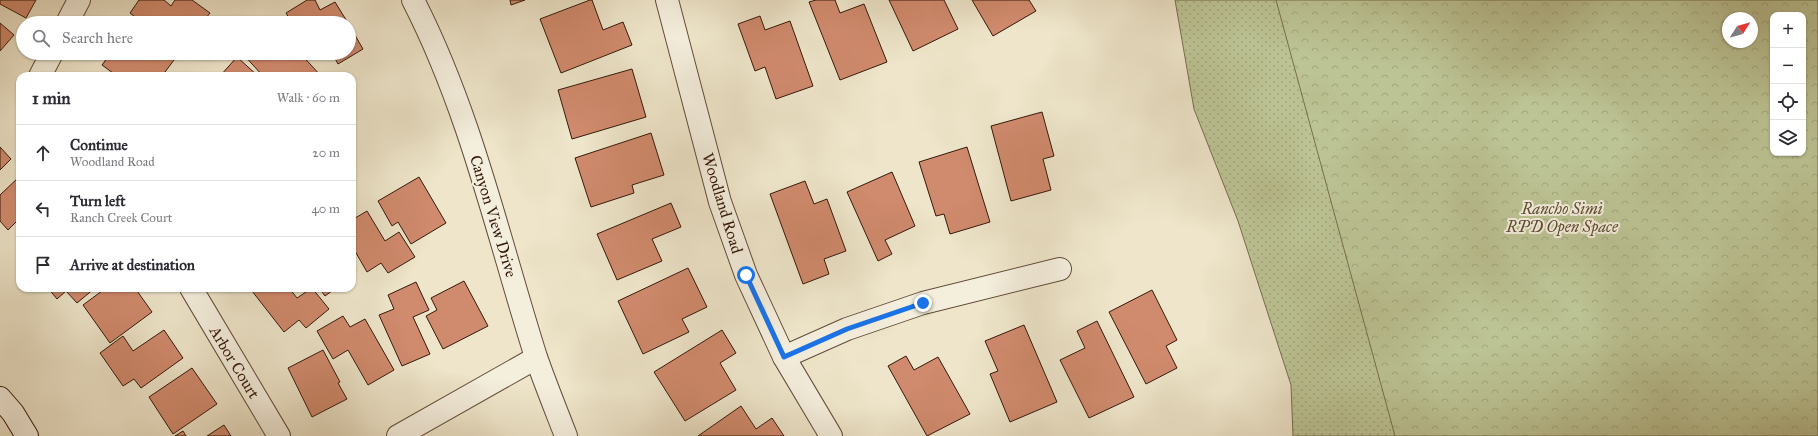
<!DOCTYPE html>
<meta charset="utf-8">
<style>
body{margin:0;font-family:"IM FELL Great Primer",serif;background:#f2f2f3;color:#2b2b33}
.controls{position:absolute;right:12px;top:12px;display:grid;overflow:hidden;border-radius:8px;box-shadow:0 1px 3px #0004}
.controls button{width:36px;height:36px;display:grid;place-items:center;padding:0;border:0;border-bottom:1px solid #e1e1e2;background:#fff;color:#2b2b33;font:20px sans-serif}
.compass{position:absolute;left:1722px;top:12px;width:36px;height:36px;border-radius:50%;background:#fff;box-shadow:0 1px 3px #0004;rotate:53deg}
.stop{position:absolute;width:12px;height:12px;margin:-9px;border:3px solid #1a73e8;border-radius:50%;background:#fff}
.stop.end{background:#1a73e8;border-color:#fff;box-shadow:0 1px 4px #0008}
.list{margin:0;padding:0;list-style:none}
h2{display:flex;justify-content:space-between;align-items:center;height:52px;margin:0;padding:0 16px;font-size:17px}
h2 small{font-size:13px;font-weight:400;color:#7c7c81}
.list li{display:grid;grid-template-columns:26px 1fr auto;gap:12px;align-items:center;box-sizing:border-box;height:56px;padding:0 16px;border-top:1px solid #e1e1e2}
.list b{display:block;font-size:15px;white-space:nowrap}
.list p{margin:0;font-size:13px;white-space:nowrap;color:#7c7c81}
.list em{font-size:13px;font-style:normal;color:#7c7c81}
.icon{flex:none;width:22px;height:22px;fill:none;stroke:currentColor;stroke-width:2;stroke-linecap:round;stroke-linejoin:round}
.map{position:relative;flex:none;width:1818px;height:436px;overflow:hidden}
.search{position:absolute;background:#fff;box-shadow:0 1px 3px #0004;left:16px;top:16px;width:340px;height:44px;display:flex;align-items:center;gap:10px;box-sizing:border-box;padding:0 14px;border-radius:22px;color:#7c7c81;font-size:15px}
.panel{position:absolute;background:#fff;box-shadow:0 1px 3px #0004;left:16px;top:72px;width:340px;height:220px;border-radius:12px}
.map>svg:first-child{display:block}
</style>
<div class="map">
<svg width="1818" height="436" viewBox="0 0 1818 436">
<defs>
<pattern id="grass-dots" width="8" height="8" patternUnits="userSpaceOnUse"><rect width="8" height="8" fill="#bcc394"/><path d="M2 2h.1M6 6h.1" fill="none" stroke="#a2a77e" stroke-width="1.8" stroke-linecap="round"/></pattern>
<pattern id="park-crowns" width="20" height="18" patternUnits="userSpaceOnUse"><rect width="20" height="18" fill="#bcc394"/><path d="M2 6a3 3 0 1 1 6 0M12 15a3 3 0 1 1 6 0" fill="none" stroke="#a2a77e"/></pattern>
</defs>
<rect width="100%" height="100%" fill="#eee5ca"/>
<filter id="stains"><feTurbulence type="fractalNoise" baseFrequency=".005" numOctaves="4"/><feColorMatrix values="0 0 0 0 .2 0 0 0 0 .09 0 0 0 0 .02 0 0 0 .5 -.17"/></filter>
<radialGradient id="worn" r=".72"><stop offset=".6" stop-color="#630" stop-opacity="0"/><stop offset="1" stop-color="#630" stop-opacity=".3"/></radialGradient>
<path fill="url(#grass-dots)" stroke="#786e4e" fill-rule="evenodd" d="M1175,0H1818V436H1293L1291,385L1238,221L1194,109ZM1773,15H1803V153H1773ZM1728,18H1752V42H1728Z"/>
<path fill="url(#park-crowns)" stroke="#786e4e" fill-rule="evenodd" d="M1276,0H1818V436H1395ZM1773,15H1803V153H1773ZM1728,18H1752V42H1728Z"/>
<g fill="#d08a6d" stroke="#341909">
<path d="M0,0H36L26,18L0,4Z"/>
<path d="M139,0H164L171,6L175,0H192L210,13L202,23H143L130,13Z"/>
<path d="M307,0H315L320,10L335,2L348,23H292L286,13Z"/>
<path d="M510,0H525L511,5Z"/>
<path d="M590,0H592L603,30L623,22L632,45L561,73L540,19Z"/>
<path d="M816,0H835L840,13L864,4L887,62L840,80L809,2Z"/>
<path d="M889,0H944L958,29L913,51Z"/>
<path d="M972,0H1029L1036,11L993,36Z"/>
<path d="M760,16L765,30L790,21L813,86L776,99L765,67L755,71L738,24Z"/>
<path d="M0,23L14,35L0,51Z"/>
<path d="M349,25L363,49L338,64L332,53H349Z"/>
<path d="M111,53H164L174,60L162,76H117L102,65Z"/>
<path d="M242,53H300L321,76H263Z"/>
<path d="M237,57L258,76H220Z"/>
<path d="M632,69L646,117L572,139L558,90Z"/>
<path d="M1042,112L1054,156L1043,159L1051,190L1011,201L991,126Z"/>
<path d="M651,133L664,175L632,185L634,193L591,207L575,158Z"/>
<path d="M0,147L11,159L0,170Z"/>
<path d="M967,147L990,222L950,234L944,214L936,216L919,162Z"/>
<path d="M892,172L915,226L885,240L892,254L878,261L847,192Z"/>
<path d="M20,176V218L8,230L0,221V195Z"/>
<path d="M419,177L446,223L411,244L398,222L392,226L378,201Z"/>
<path d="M805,181L814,204L827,199L846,251L824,259L829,274L803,284L770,194Z"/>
<path d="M671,203L681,227L652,239L662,261L617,280L597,234Z"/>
<path d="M367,211L385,241L399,232L415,257L388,273L381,263L367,272L352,246V220Z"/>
<path d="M352,267L356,272L352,275Z"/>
<path d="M688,268L707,307L682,319L689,332L643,354L618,301Z"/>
<path d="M464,281L488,326L443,349L426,316L437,310L431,298Z"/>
<path d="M416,282L429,310L413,317L430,354L402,366L379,315L394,309L388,295Z"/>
<path d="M48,288H95L77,303L66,291L57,299Z"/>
<path d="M106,288H135L152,312L110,343L83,305Z"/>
<path d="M255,288H289L297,298L312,288L329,309L306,328L299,320L284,332L252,291Z"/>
<path d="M319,288H336L325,296Z"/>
<path d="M1152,290L1177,340L1166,346L1177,368L1146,384L1109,312Z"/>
<path d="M343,316L350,327L365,319L394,370L368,385L348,350L333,359L317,331Z"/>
<path d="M1097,321L1134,397L1089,418L1060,360L1085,348L1077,331Z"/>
<path d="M1024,325L1057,402L1010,422L990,374L998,371L985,341Z"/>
<path d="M164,330L183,358L141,388L134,379L123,386L100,353L123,336L133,351Z"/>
<path d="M722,330L736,353L720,363L736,390L685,421L654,372Z"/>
<path d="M323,350L340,382L338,383L347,399L312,417L288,368Z"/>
<path d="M906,356L914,370L938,357L970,414L927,436L888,366Z"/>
<path d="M192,368L217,404L173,434L149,397Z"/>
<path d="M741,406L756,429L772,418L784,436H698Z"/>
<path d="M224,425L231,436H207Z"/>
<path d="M183,431L186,436H175Z"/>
</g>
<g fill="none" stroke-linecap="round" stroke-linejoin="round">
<defs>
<g id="street">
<path d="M413,0C471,113 498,237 536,357C545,383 556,410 566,436"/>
<path d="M667,0L720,202L746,275L784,357L831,436"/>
<path d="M67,23L79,0"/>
<path d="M40,76L52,53"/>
<path d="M191,288L279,436"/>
<path d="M784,357L847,329L923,303L1060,269"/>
<path d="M398,436L536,358"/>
</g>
<path id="secondary" d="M0,398L13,413L27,436"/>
</defs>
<use href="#street" stroke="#624c39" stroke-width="24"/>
<use href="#secondary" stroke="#341909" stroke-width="24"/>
<use href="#street" stroke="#f4eedd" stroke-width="22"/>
<use href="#secondary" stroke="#f4eedd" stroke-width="22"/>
</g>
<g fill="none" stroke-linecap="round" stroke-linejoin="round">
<path stroke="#1a73e8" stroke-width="5" d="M746,275L784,357L847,329L923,303"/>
</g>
<g text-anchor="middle" stroke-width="4" stroke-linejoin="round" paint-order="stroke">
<g font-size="16" fill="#341909" stroke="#f4eedd">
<text transform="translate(723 203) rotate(73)" y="6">Woodland Road</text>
<text transform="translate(494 216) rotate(73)" y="6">Canyon View Drive</text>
<text transform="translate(235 362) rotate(59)" y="6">Arbor Court</text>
</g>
<g font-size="16" font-style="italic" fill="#5d4c33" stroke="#f4eedd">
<text x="1562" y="214">Rancho Simi<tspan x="1562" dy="18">RPD Open Space</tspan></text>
</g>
</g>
<rect width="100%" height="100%" filter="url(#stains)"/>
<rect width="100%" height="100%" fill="url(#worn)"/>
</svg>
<div class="controls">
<button>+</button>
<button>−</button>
<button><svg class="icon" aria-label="locate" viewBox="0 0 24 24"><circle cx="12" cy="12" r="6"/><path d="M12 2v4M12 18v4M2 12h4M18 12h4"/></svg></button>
<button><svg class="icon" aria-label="layers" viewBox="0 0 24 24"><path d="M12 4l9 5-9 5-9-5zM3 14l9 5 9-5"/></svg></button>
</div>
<svg class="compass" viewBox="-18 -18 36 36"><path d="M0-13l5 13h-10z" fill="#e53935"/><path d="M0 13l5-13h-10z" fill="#7c7c81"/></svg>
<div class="stop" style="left:746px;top:275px"></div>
<div class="stop end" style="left:923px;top:303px"></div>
<div class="search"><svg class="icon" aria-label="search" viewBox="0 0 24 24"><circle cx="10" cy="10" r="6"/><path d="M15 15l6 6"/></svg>Search here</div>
<section class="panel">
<h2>1 min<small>Walk · 60 m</small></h2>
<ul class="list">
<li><svg class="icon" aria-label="ahead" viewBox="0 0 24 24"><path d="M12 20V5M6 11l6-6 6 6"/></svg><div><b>Continue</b><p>Woodland Road</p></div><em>20 m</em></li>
<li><svg class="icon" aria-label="left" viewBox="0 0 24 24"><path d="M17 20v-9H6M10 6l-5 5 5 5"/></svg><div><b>Turn left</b><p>Ranch Creek Court</p></div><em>40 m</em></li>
<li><svg class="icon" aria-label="arrive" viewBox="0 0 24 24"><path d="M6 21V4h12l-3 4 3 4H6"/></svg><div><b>Arrive at destination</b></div></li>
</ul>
</section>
</div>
